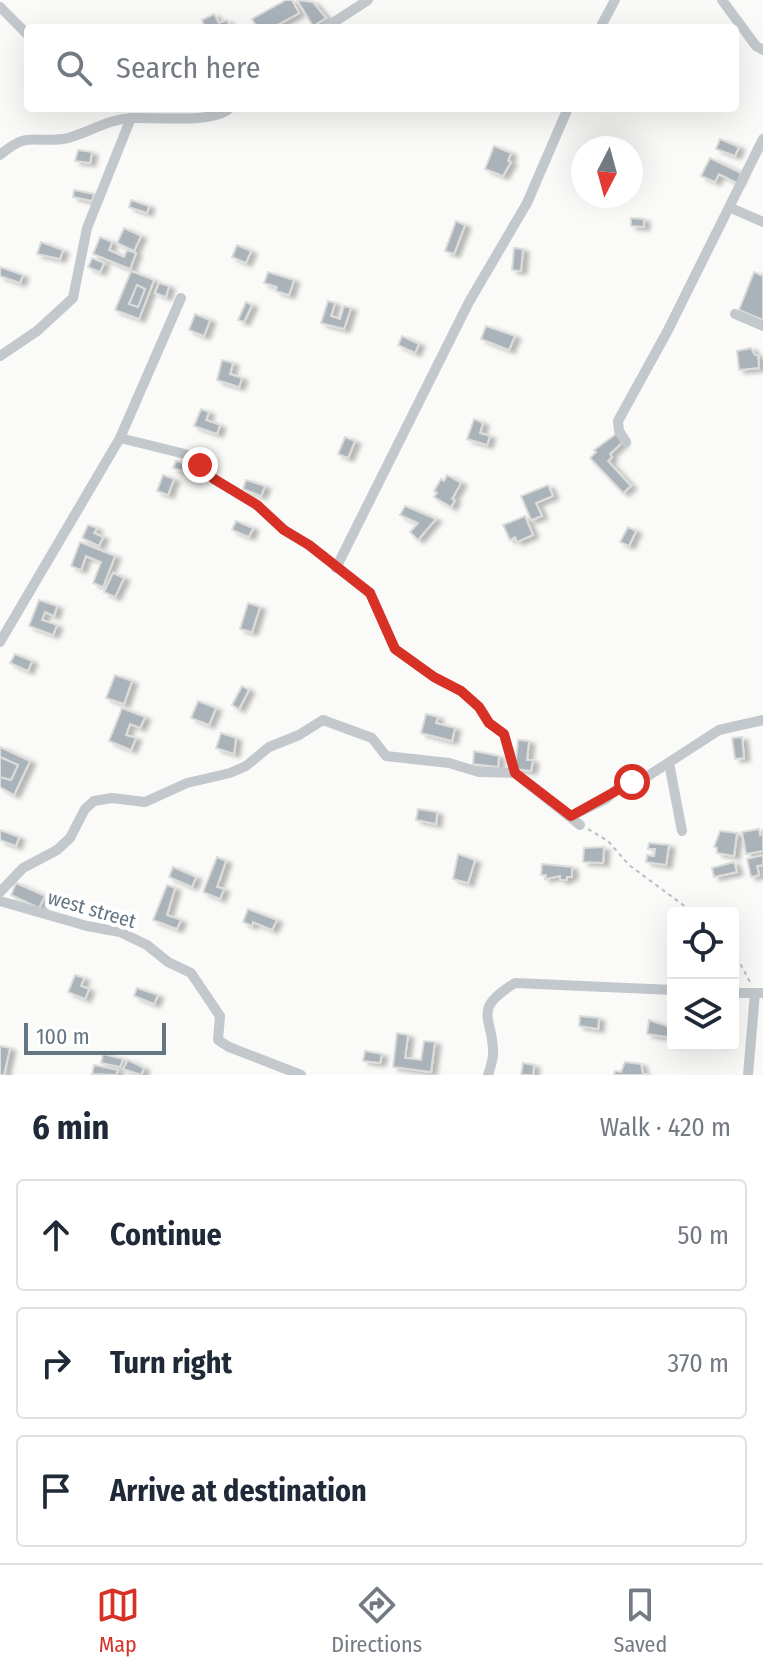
<!DOCTYPE html>
<meta charset="utf-8">
<style>
body{margin:0;font-family:"Fira Sans Condensed",sans-serif;background:#f6f6f7;color:#1f2937}
.controls{position:absolute;right:24px;bottom:24px;display:grid;overflow:hidden;border-radius:8px;box-shadow:0 8px 32px #0002}
.controls button{width:72px;height:72px;display:grid;place-items:center;padding:0;border:0;border-bottom:2px solid #e0e1e3;background:#fff;color:#1f2937;font:40px sans-serif}
.compass{position:absolute;left:571px;top:136px;width:72px;height:72px;border-radius:50%;background:#fff;box-shadow:0 8px 32px #0002;rotate:186deg}
.scale{position:absolute;left:24px;bottom:20px;width:142px;box-sizing:border-box;padding-left:8px;border:4px solid #647684;border-top:0;font-size:22px;line-height:28px;white-space:nowrap;color:#647684;-webkit-text-stroke:6px #fff;paint-order:stroke}
.stop{position:absolute;width:24px;height:24px;margin:-18px;border:6px solid #d93025;border-radius:50%;background:#fff}
.stop.end{background:#d93025;border-color:#fff;box-shadow:0 2px 8px #0008}
.list{margin:0;padding:0;list-style:none}
h2{display:flex;justify-content:space-between;align-items:center;height:104px;margin:0;padding:0 32px;font-size:34px}
h2 small{font-size:26px;font-weight:400;color:#747a83}
.list li{display:grid;grid-template-columns:52px 1fr auto;gap:24px;align-items:center;box-sizing:border-box;height:112px;margin:0 16px 16px;padding:0 16px;border:2px solid #e0e1e3;border-radius:8px}
.list b{display:block;font-size:30px;white-space:nowrap}
.list em{font-size:26px;font-style:normal;color:#747a83}
.icon{flex:none;width:44px;height:44px;fill:none;stroke:currentColor;stroke-width:2;stroke-linecap:round;stroke-linejoin:round}
.map{position:relative;flex:none;width:763px;height:1075px;overflow:hidden}
.search{position:absolute;background:#fff;box-shadow:0 8px 32px #0002;left:24px;right:24px;top:24px;height:88px;display:flex;align-items:center;gap:20px;box-sizing:border-box;padding:0 28px;border-radius:8px;color:#747a83;font-size:30px}
.sheet{height:488px;background:#fff}
nav{display:flex;justify-content:space-around;align-items:center;box-sizing:border-box;height:112px;border-top:2px solid #e0e1e3;background:#fff;font-size:22px;color:#747a83}
nav a{display:grid;justify-items:center;gap:4px}
nav .on{color:#d93025}
.map>svg:first-child{display:block}
</style>
<div class="map">
<svg width="763" height="1075" viewBox="0 0 763 1075">
<defs>
<filter id="shadow"><feDropShadow dx="5.5" dy="3" stdDeviation="2" flood-color="#0004"/></filter>
</defs>
<rect width="100%" height="100%" fill="#fafaf8"/>
<g fill="#aab3ba" stroke="#dcdcda" stroke-width="2" fill-rule="evenodd" filter="url(#shadow)">
<path d="M286,0H292L299,13L272,28H257L252,19Z"/>
<path d="M297,0L313,2L326,18L313,26Z"/>
<path d="M214,14L219,23L227,20L230,28H205L202,20Z"/>
<path d="M720,139L739,147L735,156L716,149Z"/>
<path d="M494,146L511,153L508,161L511,162L503,176L485,169Z"/>
<path d="M78,150L92,152L90,163L75,161Z"/>
<path d="M710,158L741,173L737,183L719,174L715,182L701,176Z"/>
<path d="M74,190L94,194L92,201L73,197Z"/>
<path d="M131,200L149,206L147,213L129,207Z"/>
<path d="M631,218L644,219V227L631,226Z"/>
<path d="M456,221L465,225L454,254L445,251Z"/>
<path d="M124,228L141,236L134,251L117,243Z"/>
<path d="M100,237L112,242L109,250L124,257L127,250L136,253L130,269L93,254Z"/>
<path d="M41,242L63,250L60,259L37,254Z"/>
<path d="M237,245L251,251L246,263L232,257Z"/>
<path d="M514,248L523,249L521,271L512,270Z"/>
<path d="M92,258L104,263L100,272L88,267Z"/>
<path d="M0,267L23,275L20,283L0,276Z"/>
<path d="M131,271L154,280L139,319L115,310ZM137,285L145,289L138,307L129,304Z"/>
<path d="M268,272L294,280L289,295L276,291L277,287L264,283Z"/>
<path d="M754,272L763,276V320L739,310Z"/>
<path d="M159,283L169,286L166,297L155,293Z"/>
<path d="M137,285L145,289L138,307L129,304Z"/>
<path d="M328,301L335,303L331,316L340,319L344,306L351,308L344,329L321,323Z"/>
<path d="M246,302L252,305L244,322L238,320Z"/>
<path d="M195,314L210,320L204,336L189,330Z"/>
<path d="M486,326L515,336L509,350L481,339Z"/>
<path d="M402,336L419,344L415,353L398,345Z"/>
<path d="M751,348L755,355H758L759,368L739,370L737,351Z"/>
<path d="M222,360L233,363L230,374L242,378L239,387L217,380Z"/>
<path d="M201,409L209,412L206,420L220,425L217,434L194,426Z"/>
<path d="M474,419L483,423L480,433L490,436L487,445L467,439Z"/>
<path d="M616,434L623,442L610,454L612,457L608,461L631,486L623,493L590,458L596,452L594,450Z"/>
<path d="M345,437L355,441L348,458L338,454Z"/>
<path d="M176,461L192,466L189,473L173,468Z"/>
<path d="M163,475L174,479L168,495L157,491Z"/>
<path d="M447,475L461,483L452,499L455,500L451,507L434,497L437,493L434,491L441,479L444,481Z"/>
<path d="M246,480L265,486L261,496L243,489Z"/>
<path d="M548,485L553,496L536,503L542,516L531,520L521,496Z"/>
<path d="M405,506L436,519L418,540L410,532L418,523L400,515Z"/>
<path d="M525,516L533,535L517,542L515,537L510,540L503,525Z"/>
<path d="M236,521L253,528L249,537L232,530Z"/>
<path d="M88,525L97,528L94,533L103,537L99,546L82,538Z"/>
<path d="M628,527L636,531L629,546L620,542Z"/>
<path d="M80,542L115,556L103,587L93,583L101,562L86,556L81,570L71,566Z"/>
<path d="M113,573L124,578L115,597L104,592Z"/>
<path d="M39,600L57,606L54,616L45,612L42,620L57,625L53,635L29,626Z"/>
<path d="M248,603L260,607L252,632L240,629Z"/>
<path d="M15,654L32,661L28,671L10,663Z"/>
<path d="M115,675L132,681L124,704L106,698Z"/>
<path d="M242,686L249,690L239,709L232,705Z"/>
<path d="M198,701L216,708L209,725L191,718Z"/>
<path d="M122,708L145,717L140,728L130,724L126,735L136,738L131,750L109,741Z"/>
<path d="M426,714L438,717L436,723L455,728L452,741L421,733Z"/>
<path d="M221,733L236,738L234,754L216,748Z"/>
<path d="M742,737L744,758L735,759L732,738Z"/>
<path d="M518,740L529,741L527,760H533L531,771L515,769Z"/>
<path d="M0,747L30,761L14,795L0,787V777L11,780L18,765L0,757Z"/>
<path d="M474,751L499,756L498,767L473,764Z"/>
<path d="M0,757L18,765L11,780L0,777Z"/>
<path d="M418,809L437,812L436,824L416,820Z"/>
<path d="M759,829L760,835L763,834V851L746,854L742,832Z"/>
<path d="M0,830L19,837L16,846L0,840Z"/>
<path d="M720,831L737,833L734,856L717,853V848L714,847Z"/>
<path d="M649,843L669,845L666,865L646,862L647,855L654,856L655,849H648Z"/>
<path d="M604,847L603,863L583,862L584,848Z"/>
<path d="M458,854L475,860L468,883L453,879Z"/>
<path d="M763,855V865L757,866L759,875L751,877L747,859Z"/>
<path d="M217,857L226,861L217,887L224,889L220,899L203,892Z"/>
<path d="M734,862L737,872L714,877L712,868Z"/>
<path d="M542,864L572,867V877H567V880H560V876L545,879L546,875H541Z"/>
<path d="M173,867L196,877L192,887L169,877Z"/>
<path d="M16,883L45,896L39,908L11,895Z"/>
<path d="M167,885L175,888L167,915L181,920L177,929L153,920Z"/>
<path d="M248,909L277,920L272,930L253,922L252,926L243,922Z"/>
<path d="M75,975L84,978L81,986L89,989L85,999L68,992Z"/>
<path d="M137,988L158,995L154,1004L134,996Z"/>
<path d="M580,1016L599,1018L598,1029L579,1026Z"/>
<path d="M649,1020L673,1028V1038L647,1034Z"/>
<path d="M397,1033L408,1035L405,1058L421,1060L424,1041L435,1042L431,1072L393,1067Z"/>
<path d="M0,1046L10,1048L4,1075H0Z"/>
<path d="M365,1051L382,1054L380,1063L363,1061Z"/>
<path d="M103,1054L123,1059L120,1067L101,1063Z"/>
<path d="M128,1060L144,1068L141,1075L123,1069Z"/>
<path d="M625,1062L641,1064L643,1074L648,1075H614L615,1071L621,1072Z"/>
<path d="M523,1063L534,1065L533,1075H521Z"/>
<path d="M94,1065L118,1070L116,1075L92,1074Z"/>
</g>
<g fill="none" stroke-linecap="round" stroke-linejoin="round">
<g stroke="#bbbfc2" stroke-width="2" stroke-dasharray="4 4" stroke-linecap="butt">
<path d="M588,829L608,841L629,865L694,913"/>
<path d="M733,950L751,984"/>
</g>
<g stroke="#c3c8cc" stroke-width="10">
<path d="M722,0L756,46L763,50"/>
<path d="M0,7L28,35"/>
<path d="M325,28L368,0"/>
<path d="M600,28L615,0"/>
<path d="M0,155C28,131 31,143 63,139C86,135 105,119 133,118C156,117 214,124 230,108"/>
<path d="M731,208L763,222"/>
<path d="M735,314L763,326"/>
<path d="M0,356L37,331L73,298L87,228L131,118"/>
<path d="M120,438L185,454L214,479L257,505L284,530L309,545L370,593L395,649L434,677L461,691L479,707L489,723L504,734L515,773L580,825"/>
<path d="M626,442L619,431L618,421L667,332L763,139"/>
<path d="M336,568L469,302L527,203L568,108"/>
<path d="M0,642L120,438L181,298"/>
<path d="M669,763L682,831"/>
<path d="M571,816L606,799L618,788L648,776L719,730L763,720"/>
<path d="M0,892L23,868L57,850L70,838L85,809L94,801L112,798L145,802L187,783L230,773L246,766L269,747L299,735L323,720L372,738L386,756L449,763L479,772L515,773"/>
<path d="M0,901L87,926L120,932L147,945L168,962L191,973L220,1016L218,1040L229,1047L301,1075"/>
<path d="M733,993H763"/>
<path d="M488,1075C490,1069 492,1062 493,1056C495,1018 469,1011 515,983L673,990"/>
<path d="M748,1075L755,993"/>
</g>
</g>
<g fill="none" stroke-linecap="round" stroke-linejoin="round">
<path stroke="#d93025" stroke-width="10" d="M200,465L214,479L257,505L284,530L309,545L370,593L395,649L434,677L461,691L479,707L489,723L504,734L515,773L571,816L632,782"/>
</g>
<g text-anchor="middle" stroke-width="8" stroke-linejoin="round" paint-order="stroke">
<g font-size="20" fill="#647684" stroke="#fff">
<text transform="translate(92 909) rotate(16)" y="7">west street</text>
</g>
</g>
</svg>
<div class="controls">
<button><svg class="icon" aria-label="locate" viewBox="0 0 24 24"><circle cx="12" cy="12" r="6"/><path d="M12 2v4M12 18v4M2 12h4M18 12h4"/></svg></button>
<button><svg class="icon" aria-label="layers" viewBox="0 0 24 24"><path d="M12 4l9 5-9 5-9-5zM3 14l9 5 9-5"/></svg></button>
</div>
<svg class="compass" viewBox="-18 -18 36 36"><path d="M0-13l5 13h-10z" fill="#e53935"/><path d="M0 13l5-13h-10z" fill="#747a83"/></svg>
<div class="scale">100 m</div>
<div class="stop" style="left:632px;top:782px"></div>
<div class="stop end" style="left:200px;top:465px"></div>
<div class="search"><svg class="icon" aria-label="search" viewBox="0 0 24 24"><circle cx="10" cy="10" r="6"/><path d="M15 15l6 6"/></svg>Search here</div>
</div>
<section class="sheet">
<h2>6 min<small>Walk · 420 m</small></h2>
<ul class="list">
<li><svg class="icon" aria-label="ahead" viewBox="0 0 24 24"><path d="M12 20V5M6 11l6-6 6 6"/></svg><div><b>Continue</b></div><em>50 m</em></li>
<li><svg class="icon" aria-label="right" viewBox="0 0 24 24"><path d="M7 20v-9h11M14 6l5 5-5 5"/></svg><div><b>Turn right</b></div><em>370 m</em></li>
<li><svg class="icon" aria-label="arrive" viewBox="0 0 24 24"><path d="M6 21V4h12l-3 4 3 4H6"/></svg><div><b>Arrive at destination</b></div></li>
</ul>
</section>
<nav>
<a class="on"><svg class="icon" aria-label="map" viewBox="0 0 24 24"><path d="M3 6l6-2 6 2 6-2v14l-6 2-6-2-6 2zM9 4v14M15 6v14"/></svg>Map</a>
<a><svg class="icon" aria-label="directions" viewBox="0 0 24 24"><path d="M12 3l9 9-9 9-9-9zM9 14v-3h6M13 9l2 2-2 2"/></svg>Directions</a>
<a><svg class="icon" aria-label="saved" viewBox="0 0 24 24"><path d="M7 4h10v16l-5-4-5 4z"/></svg>Saved</a>
</nav>
